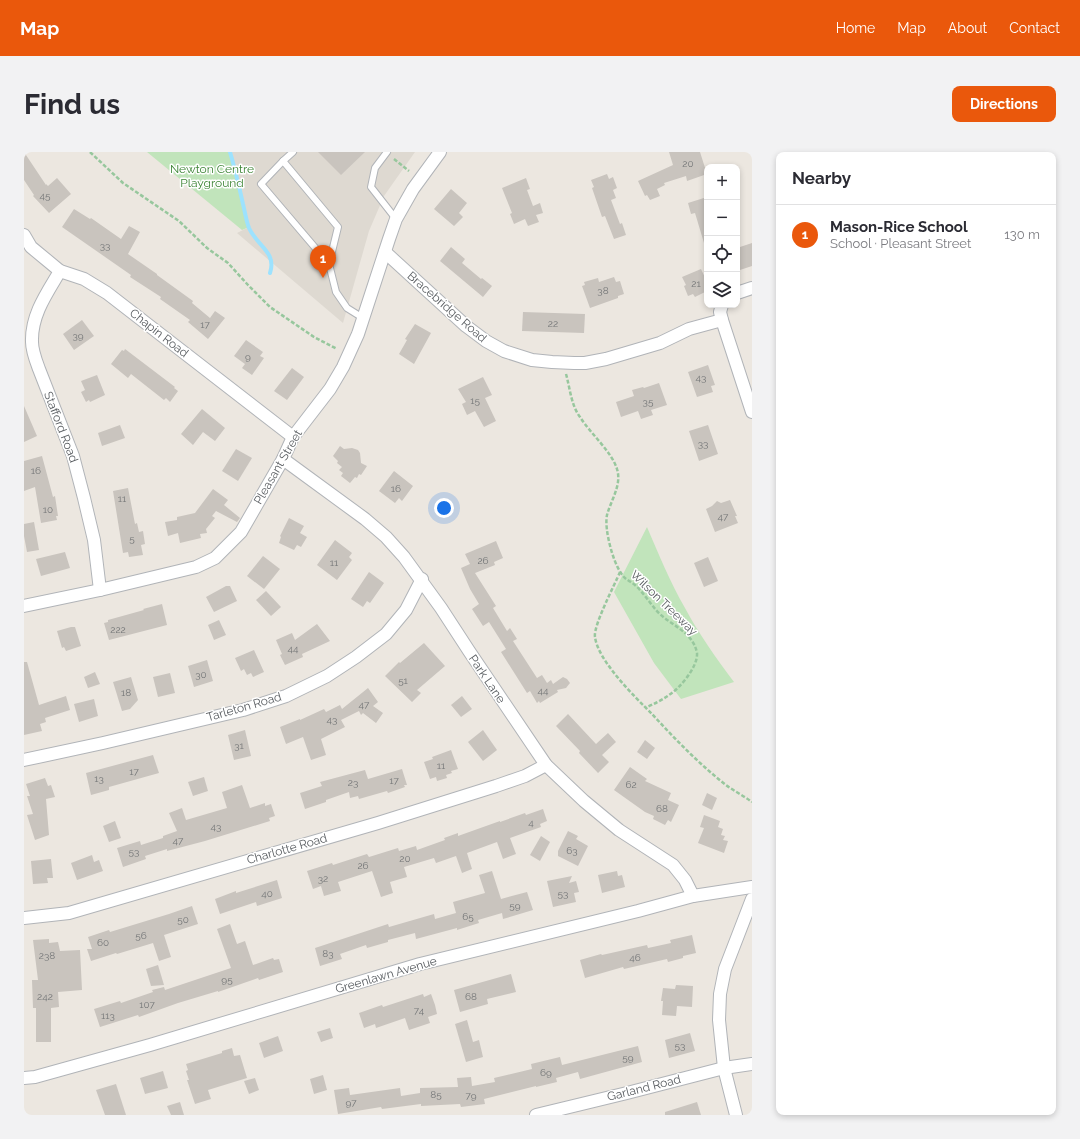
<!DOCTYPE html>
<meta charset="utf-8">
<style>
body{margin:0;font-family:Raleway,sans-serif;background:#f2f2f3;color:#2b2b33}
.controls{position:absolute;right:12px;top:12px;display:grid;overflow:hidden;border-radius:8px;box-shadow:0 2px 6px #0003}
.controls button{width:36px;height:36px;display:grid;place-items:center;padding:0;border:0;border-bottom:1px solid #e1e1e2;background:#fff;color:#2b2b33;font:20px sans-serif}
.you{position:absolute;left:420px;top:356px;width:14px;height:14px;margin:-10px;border:3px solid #fff;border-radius:50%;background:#1a73e8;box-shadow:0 0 0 6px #1a73e833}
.badge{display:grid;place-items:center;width:26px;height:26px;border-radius:50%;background:#ea580c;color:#fff;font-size:13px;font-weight:700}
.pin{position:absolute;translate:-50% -33px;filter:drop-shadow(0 1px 2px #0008)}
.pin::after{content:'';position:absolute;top:21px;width:14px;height:12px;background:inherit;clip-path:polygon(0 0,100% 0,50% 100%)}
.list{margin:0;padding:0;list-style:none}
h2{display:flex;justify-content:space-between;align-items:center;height:52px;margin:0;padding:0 16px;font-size:17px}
h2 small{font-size:13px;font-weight:400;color:#7c7c81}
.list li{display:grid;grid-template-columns:26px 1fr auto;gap:12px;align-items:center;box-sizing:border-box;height:60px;padding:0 16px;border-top:1px solid #e1e1e2}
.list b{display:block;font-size:15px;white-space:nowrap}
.list p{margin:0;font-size:13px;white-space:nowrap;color:#7c7c81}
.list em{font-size:13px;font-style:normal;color:#7c7c81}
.icon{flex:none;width:22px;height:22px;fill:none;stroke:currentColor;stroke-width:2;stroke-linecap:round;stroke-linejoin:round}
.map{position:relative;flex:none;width:728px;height:963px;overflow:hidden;border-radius:8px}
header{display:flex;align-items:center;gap:24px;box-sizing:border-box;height:56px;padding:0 20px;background:#ea580c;color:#fff}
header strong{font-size:19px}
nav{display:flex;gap:22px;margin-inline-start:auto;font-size:14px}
.intro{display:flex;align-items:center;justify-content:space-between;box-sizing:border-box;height:96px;padding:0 24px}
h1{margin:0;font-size:28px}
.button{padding:10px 18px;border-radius:8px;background:#ea580c;color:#fff;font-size:14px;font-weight:700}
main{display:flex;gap:24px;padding:0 24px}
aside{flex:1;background:#fff;border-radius:8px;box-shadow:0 2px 6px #0003}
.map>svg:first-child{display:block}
</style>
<header>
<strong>Map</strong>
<nav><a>Home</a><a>Map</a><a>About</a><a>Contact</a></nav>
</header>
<div class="intro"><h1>Find us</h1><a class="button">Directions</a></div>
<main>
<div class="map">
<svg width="728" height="963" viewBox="0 0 728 963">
<rect width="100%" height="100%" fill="#ece7e0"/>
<path fill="#ded9d1" d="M206,0H391L360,44L345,79L319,171L213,81L225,75Z"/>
<g fill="#c1e4bb">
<path d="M123,0H206L225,75L218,78Z"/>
<path d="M623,375C635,403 646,430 661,456C675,482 692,506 710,530L657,547L630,511L590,440Z"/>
</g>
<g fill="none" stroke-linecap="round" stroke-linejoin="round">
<path stroke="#9de2fe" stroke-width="4" d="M206,0C211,17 215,34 219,52C221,60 222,68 225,76C233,94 253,100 246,121"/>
</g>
<g fill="#c9c4be">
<path d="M0,0L22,33V32L24,34L33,26L47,42L25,61L9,44L10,43L0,28Z"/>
<path d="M294,0H341L317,23Z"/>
<path d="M645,0H676L683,22L663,29L662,24L640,31L641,33L633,37L636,44L626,48L623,43L621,44L614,29L649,13Z"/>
<path d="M583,22L585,27L589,25L593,36L589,38L592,46L587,48L596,72L598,71L602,83L590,87L581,64L578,65L568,36L570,35L567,28Z"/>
<path d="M502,26L506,37L503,38L509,54L516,51L519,61L512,63L515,70L504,74L501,67L490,72L486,62L488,61L478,36Z"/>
<path d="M427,37L443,51L435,61L439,65L430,74L410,57Z"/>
<path d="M683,45V91H680L671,61L667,62L664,51Z"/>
<path d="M50,57L66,67L67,66L97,87L105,74L116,80L104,102L133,122V123L169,149L168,151L186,166L191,159L201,166L184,187L164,170L166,168L136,147L137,145L106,125L107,123L38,75Z"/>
<path d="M728,91V114L713,119V96Z"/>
<path d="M427,95L441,107L438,111L457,127L458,126L468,134L459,145L416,109Z"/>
<path d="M677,117L683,130V139L671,145L669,142L664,144L660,134L662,133L658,125Z"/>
<path d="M590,125L592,130L596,129L600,142L594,144V146L566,156L558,134L561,133L560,130L574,126L575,130Z"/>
<path d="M499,160L561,162L560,181L498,179Z"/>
<path d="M58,168L70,184L50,198L39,182Z"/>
<path d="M391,172L407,181L390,212L375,202L383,188L381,187Z"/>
<path d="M222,188L239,200L236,204L240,206L228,223L218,216L221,212L210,204Z"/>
<path d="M101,197L151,235L150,236L154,239L146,250L142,246L140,248L107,222L104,226L87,212L98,198L100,199Z"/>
<path d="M684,213L691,233L687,234L689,240L673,245L664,220Z"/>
<path d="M268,216L280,225L263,248L250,239Z"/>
<path d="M73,223L81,243L66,250L65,248L62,250L57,240L61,238L57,229Z"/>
<path d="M459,225L468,243L461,246L472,269L460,275L451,259L443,263L438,252L442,250L434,237Z"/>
<path d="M635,231L643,253L627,258L629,263L617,267L614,259L597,265L592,250L610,244L608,238L619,235L620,236Z"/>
<path d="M0,254L13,284L0,290Z"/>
<path d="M178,257L201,276L191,289L179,280L169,293L157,282Z"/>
<path d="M96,273L101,286L78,294L74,281Z"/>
<path d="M684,273L694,302L675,309L665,279Z"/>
<path d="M316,294L320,297L328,296L334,298L336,301L337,311L343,314L337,323L335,322L333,326L331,325L326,331L317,324L319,321L315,318L318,315L313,311L314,309L309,304Z"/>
<path d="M212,297L228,306L214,329L198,319Z"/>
<path d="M18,304L29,345L31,344L34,364H32L33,368L17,371L11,335L0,339V309Z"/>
<path d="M370,319L389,334L378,349L375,346L371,351L355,339Z"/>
<path d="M104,336L111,372L113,371L115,380L119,379L121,392L117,393L119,403L105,405L104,400L99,401L89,339Z"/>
<path d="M189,337L204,348L200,353L216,366L213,370L192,359L188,364L191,366L182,377L183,381L176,382L177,386L156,391L154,381L144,384L141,370L153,368V365L171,361Z"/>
<path d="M706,348L713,364H711L714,371L691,380L682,357L688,354L693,349L697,351Z"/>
<path d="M265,366L280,374L276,381L283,385L277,395L273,393L270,398L255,391L257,385L256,384Z"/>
<path d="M10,370L15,398L3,400L0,384V372Z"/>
<path d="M311,388L328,401L325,405L328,408L313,428L293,413Z"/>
<path d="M472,389L479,406L470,410L471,413L451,421L472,454L469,456L483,479L486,476L493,487L489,489L513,526L518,523L523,531L527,528L529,532L539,525L543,527L546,531L542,536L533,538L534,540L516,551L515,549L513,551L506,539L503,541L477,500L482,497L465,470L459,474L448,457L455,452L446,437L437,416L446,412L441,402Z"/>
<path d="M41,400L46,416L17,424L12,407Z"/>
<path d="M239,404L256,417L240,437L223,424Z"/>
<path d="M684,405L694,429L680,435L670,411Z"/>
<path d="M345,420L360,431L346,451L343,449L339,455L327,447Z"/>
<path d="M202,434H206L213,449L190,460L182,445Z"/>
<path d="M242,439L257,455L247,464L232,448Z"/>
<path d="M138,452L143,473L85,488L80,471L84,470V468L120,458L119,457Z"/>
<path d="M195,468L202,483L190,488L184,473Z"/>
<path d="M293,472L306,489L278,502L279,505L261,513L256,503L258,502L252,488L268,481L271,488Z"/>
<path d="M47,475H51L57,494L42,499L40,495L38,496L33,479Z"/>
<path d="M400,491L421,514L393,538L397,541L388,550L361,524L375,510L376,511Z"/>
<path d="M230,498L240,520L229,525L227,521L223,523L220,517L217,519L211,506Z"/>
<path d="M183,508L189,529L170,535L164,514Z"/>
<path d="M0,510H3L15,553L42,544L46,558L21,566L22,570L16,572L18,579L0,583Z"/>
<path d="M71,520L76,532L64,536L60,525Z"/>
<path d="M146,521L151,541L134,545L129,525Z"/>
<path d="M107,525L114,548L106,557L98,559L89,530Z"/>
<path d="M344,536L354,550L349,554L359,561L352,571L339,561L337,563L335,559L317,568L321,575L297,587L302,603L287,608L279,585L262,592L256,575L276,567V568L300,557L302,560L316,553L318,557Z"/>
<path d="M438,544L448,557L437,565L427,553Z"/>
<path d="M70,547L74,564L55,570L50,552Z"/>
<path d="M544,562L572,592L584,581L592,590L578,603L585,610L574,621L555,601L556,599L532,574Z"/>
<path d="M221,578L227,604L210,608L204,583Z"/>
<path d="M459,578L473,598L459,609L444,590Z"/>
<path d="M621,588L631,596L623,607L613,600Z"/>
<path d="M427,598L434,617L427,619L428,621L422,623L423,626L413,629L412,625L406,627L400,610L409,607L408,605Z"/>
<path d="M129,603L135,621L85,635V638L67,643L62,621Z"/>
<path d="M606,615L623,627L621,629L647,641L644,648L655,653L647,670L644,668L641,673L629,667L630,664L621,660L590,638Z"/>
<path d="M378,617L383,633H380L381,635L364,641L363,639L335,647L334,644L326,646L325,640L302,648V650L281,657L276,641L298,634L296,630L341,618L344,627Z"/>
<path d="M180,625L184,639L169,644L164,630Z"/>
<path d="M21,626L24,634L27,633L31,645L22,647L25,683L11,688L3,663L9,662L3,644H6L2,632Z"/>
<path d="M218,633L226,656L241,651V654L247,652L251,664L245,666L246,669L181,689L143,699V697L121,704L122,707L99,715L93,696L116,689L117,693L139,686V684L153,679L145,661L158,656L162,668L203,656L198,640Z"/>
<path d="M683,641L693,646L688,658L678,653Z"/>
<path d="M519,657L523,669L516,672L517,675L486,686L492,702L479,707L473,690L443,701L448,717L438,721L432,704L412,711L410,706L380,715L383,725L366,730L369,741L357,745L348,719L314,730L317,739L300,744L297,734L289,737L283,719L308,711L309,713L343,702L345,705L374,696L375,699L392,694L393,698L421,688L420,686L434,681V684L476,669V670L501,661L502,663Z"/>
<path d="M680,663L696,669L694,675L699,677L697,683L701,684L699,688L704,689L700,701L674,691L680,676L676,675Z"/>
<path d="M91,669L97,686L85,690L79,674Z"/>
<path d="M544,679L554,684L552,687L564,694L554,714L534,704V699Z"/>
<path d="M517,684L526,690L516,709L506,703Z"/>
<path d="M68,703L70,710L75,708L79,719L53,728L47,711Z"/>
<path d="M27,707L29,726H23L24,731L9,732L7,709Z"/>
<path d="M468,719L477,747L503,740L509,758L479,767L478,761L454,768L455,771L433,778V776L392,787L391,781L364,788V790L343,796L342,793L316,802L318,807L296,814L291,796L364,772L365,775L410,762L411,767L432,761L429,750L461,741L455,723Z"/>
<path d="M593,719L594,724L598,723L601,735L578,741L574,723Z"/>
<path d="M548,724L545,731L552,729L555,740L550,741L552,750L529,755L523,729Z"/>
<path d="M253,728L258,746L233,754L232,750L196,762L191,747L212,739V741Z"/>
<path d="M168,754L174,772L140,783L147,805L135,809L129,791L93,802L92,801L67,809L63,797H68L64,785L85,778L86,780L145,762Z"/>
<path d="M206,772L213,792L221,789L229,813L249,806L250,808L255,807L259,820L235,828L234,826L194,840V839L154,851L115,865L114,863L76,875L70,857L96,849L97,851L129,840L128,838L140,835L141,838L207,816L193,777Z"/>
<path d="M668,783L672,801L659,804V806L644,810L643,807L600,817L599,815L561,826L556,808L577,802L578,803L623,793L624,796L647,791L646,788Z"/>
<path d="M25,787V791L34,790L36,799L56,798L58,838L34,840L35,855L27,856V890H12V856H9L8,828H14L9,788Z"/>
<path d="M134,813L140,833L127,834L122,817Z"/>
<path d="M487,822L492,840L463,847L464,852L436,860L430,838Z"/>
<path d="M652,833L669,834L668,855L653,854L652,864L638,863L639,849H637L639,836L651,837Z"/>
<path d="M399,842L400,845L407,842L411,853L413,862L404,865L406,871L385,878L381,866L352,876L351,872L340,876L335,861L358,853L359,855Z"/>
<path d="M443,868L449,890L455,888L459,905L442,910L431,872Z"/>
<path d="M306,876L309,886L297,890L293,880Z"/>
<path d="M666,881L671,899L645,906L641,888Z"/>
<path d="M254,884L259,899L240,906L235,891Z"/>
<path d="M614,894L618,910L556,927L554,920L532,926L533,930L512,935V934L460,947L461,952L437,955L436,952L397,954V952L358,957L357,955L314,962L310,938L325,936L326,943L376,936L377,944L396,941V936L434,935L433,926L447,925L448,934L471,930L470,926L508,917L507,912L536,905L538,913Z"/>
<path d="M208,896L210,904L216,903L223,926L184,938L187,947L171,952L163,928H165L162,919L164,918L162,912L198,901V899Z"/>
<path d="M139,919L144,936L121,942L116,926Z"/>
<path d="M299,923L303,938L290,942L286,927Z"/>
<path d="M231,926L235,938L225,942L220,929Z"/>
<path d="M92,932L102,963H81L72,938Z"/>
<path d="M156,950L160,963H147L143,954Z"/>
<path d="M673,950L677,963H641V960Z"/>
</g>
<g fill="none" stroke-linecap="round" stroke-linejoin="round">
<defs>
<g id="service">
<path d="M363,0L351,16L347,35L372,67"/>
<path d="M259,9L269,0"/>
<path d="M305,112L237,32L259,9L314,75L305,112L312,140L323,156L339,166"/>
</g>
<g id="minor">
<path d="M0,83L7,95L36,119L60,127L83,141L269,285"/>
<path d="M361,100L442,174L462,189L480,199L508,208L528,210L550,211H561L582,207L636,191L665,177L698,168"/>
<path d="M36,119C23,141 7,163 8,190C8,199 12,209 15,217L49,304L60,346L70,388L76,438"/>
<path d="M713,141L728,136"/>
<path d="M698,153L696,160L698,168L728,260"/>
<path d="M259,307L341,367L362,385L380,405L417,456L445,499L522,613L560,649L595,678L649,713L661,728L669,744"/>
<path d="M0,454L76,438L172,415L191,406L217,380L259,307L269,285L306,237L319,215L334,182L365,87L372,67L389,37L416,0"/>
<path d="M0,608L79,591L219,558L262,544L303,524L332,505L362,482L382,458L398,427"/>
<path d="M0,766L45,761L354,671L472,634L501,624L522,613"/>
<path d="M0,926L11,925L126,893L396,812L614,759L669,744L728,735"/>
<path d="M512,963L603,941L700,916L728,912"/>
<path d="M712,963L700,916L695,868L696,842L701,817L728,747"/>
</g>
</defs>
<use href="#service" stroke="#b1b4b8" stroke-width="8"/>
<use href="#minor" stroke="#b1b4b8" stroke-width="14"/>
<g stroke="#97c79d" stroke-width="2.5" stroke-dasharray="4 2" stroke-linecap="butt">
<path d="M66,0L99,31L155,69L183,96L204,111L224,133L246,155L290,185L313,197"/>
<path d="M370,7L385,19"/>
<path d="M542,222C546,236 547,253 556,265C566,281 588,300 593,317C598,333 587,348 583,363C580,377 589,410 597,421C601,428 605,428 611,433C619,440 625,450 632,458C645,473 669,479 673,501C674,515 656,536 645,543C638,548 630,552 621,556"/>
<path d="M596,420C591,432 569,474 571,485C574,509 611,545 628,562C651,587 675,612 702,633C710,639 720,644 728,650"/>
</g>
<use href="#service" stroke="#fff" stroke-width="6"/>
<use href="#minor" stroke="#fff" stroke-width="12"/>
</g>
<g text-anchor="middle" stroke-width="3" stroke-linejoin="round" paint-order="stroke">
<g font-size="10" fill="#757778">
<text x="664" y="15">20</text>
<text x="21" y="47">45</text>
<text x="81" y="97">33</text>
<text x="672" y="135">21</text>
<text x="579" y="142">38</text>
<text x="529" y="175">22</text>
<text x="181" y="176">17</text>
<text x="54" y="187">39</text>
<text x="224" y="208">9</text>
<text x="677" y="229">43</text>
<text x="451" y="252">15</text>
<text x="624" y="253">35</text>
<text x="679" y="295">33</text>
<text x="12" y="322">16</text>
<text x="372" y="340">16</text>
<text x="98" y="350">11</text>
<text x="24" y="361">10</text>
<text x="699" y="368">47</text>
<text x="108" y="390">5</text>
<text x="459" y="412">26</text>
<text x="310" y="414">11</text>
<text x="94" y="481">222</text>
<text x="269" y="500">44</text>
<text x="177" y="526">30</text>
<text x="379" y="532">51</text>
<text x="519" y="542">44</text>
<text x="102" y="544">18</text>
<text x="340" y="556">47</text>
<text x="308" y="571">43</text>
<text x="215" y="597">31</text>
<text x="417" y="617">11</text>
<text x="110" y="623">17</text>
<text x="75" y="630">13</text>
<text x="370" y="632">17</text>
<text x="329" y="634">23</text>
<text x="607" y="636">62</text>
<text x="638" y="660">68</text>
<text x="507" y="674">4</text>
<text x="192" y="678">43</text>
<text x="154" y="692">47</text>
<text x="548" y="702">63</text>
<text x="110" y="703">53</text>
<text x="381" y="710">20</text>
<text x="339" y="717">26</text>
<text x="299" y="730">32</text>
<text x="243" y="745">40</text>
<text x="539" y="745">53</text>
<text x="491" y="757">59</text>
<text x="444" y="768">65</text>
<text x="159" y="771">50</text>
<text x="117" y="787">56</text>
<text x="79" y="794">60</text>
<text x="304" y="805">83</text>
<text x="23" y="807">238</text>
<text x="611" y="809">46</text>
<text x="203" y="831">95</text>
<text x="21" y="848">242</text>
<text x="447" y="848">68</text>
<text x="123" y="856">107</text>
<text x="395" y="862">74</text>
<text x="84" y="867">113</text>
<text x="656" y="897">53</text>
<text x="604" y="909">59</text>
<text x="522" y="924">69</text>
<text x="412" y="946">85</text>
<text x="447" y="947">79</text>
<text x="327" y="954">97</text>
</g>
<g font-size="12" fill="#3c8435" stroke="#fff">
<text x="188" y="21">Newton Centre<tspan x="188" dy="14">Playground</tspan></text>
</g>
<g font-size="12" fill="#595d61" stroke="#fff">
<text transform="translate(423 155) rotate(41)" y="4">Bracebridge Road</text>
<text transform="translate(135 181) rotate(38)" y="4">Chapin Road</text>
<text transform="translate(37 275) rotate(69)" y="4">Stafford Road</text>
<text transform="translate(254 315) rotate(-60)" y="4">Pleasant Street</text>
<text transform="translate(640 451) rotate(44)" y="4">Wilson Treeway</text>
<text transform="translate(463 527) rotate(56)" y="4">Park Lane</text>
<text transform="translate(220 555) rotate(-16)" y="4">Tarleton Road</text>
<text transform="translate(263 697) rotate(-16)" y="4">Charlotte Road</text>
<text transform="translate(362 823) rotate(-16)" y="4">Greenlawn Avenue</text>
<text transform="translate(620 936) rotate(-14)" y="4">Garland Road</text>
</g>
</g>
</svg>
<div class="controls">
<button>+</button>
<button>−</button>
<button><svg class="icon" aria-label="locate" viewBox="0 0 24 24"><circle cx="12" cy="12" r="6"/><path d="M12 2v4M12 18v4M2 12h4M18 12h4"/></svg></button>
<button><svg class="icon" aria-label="layers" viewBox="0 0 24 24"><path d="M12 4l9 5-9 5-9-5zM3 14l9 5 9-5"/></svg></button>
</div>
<div class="you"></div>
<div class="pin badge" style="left:299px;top:126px">1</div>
</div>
<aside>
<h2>Nearby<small></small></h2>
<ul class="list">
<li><span class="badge">1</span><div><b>Mason-Rice School</b><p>School · Pleasant Street</p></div><em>130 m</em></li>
</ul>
</aside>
</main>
